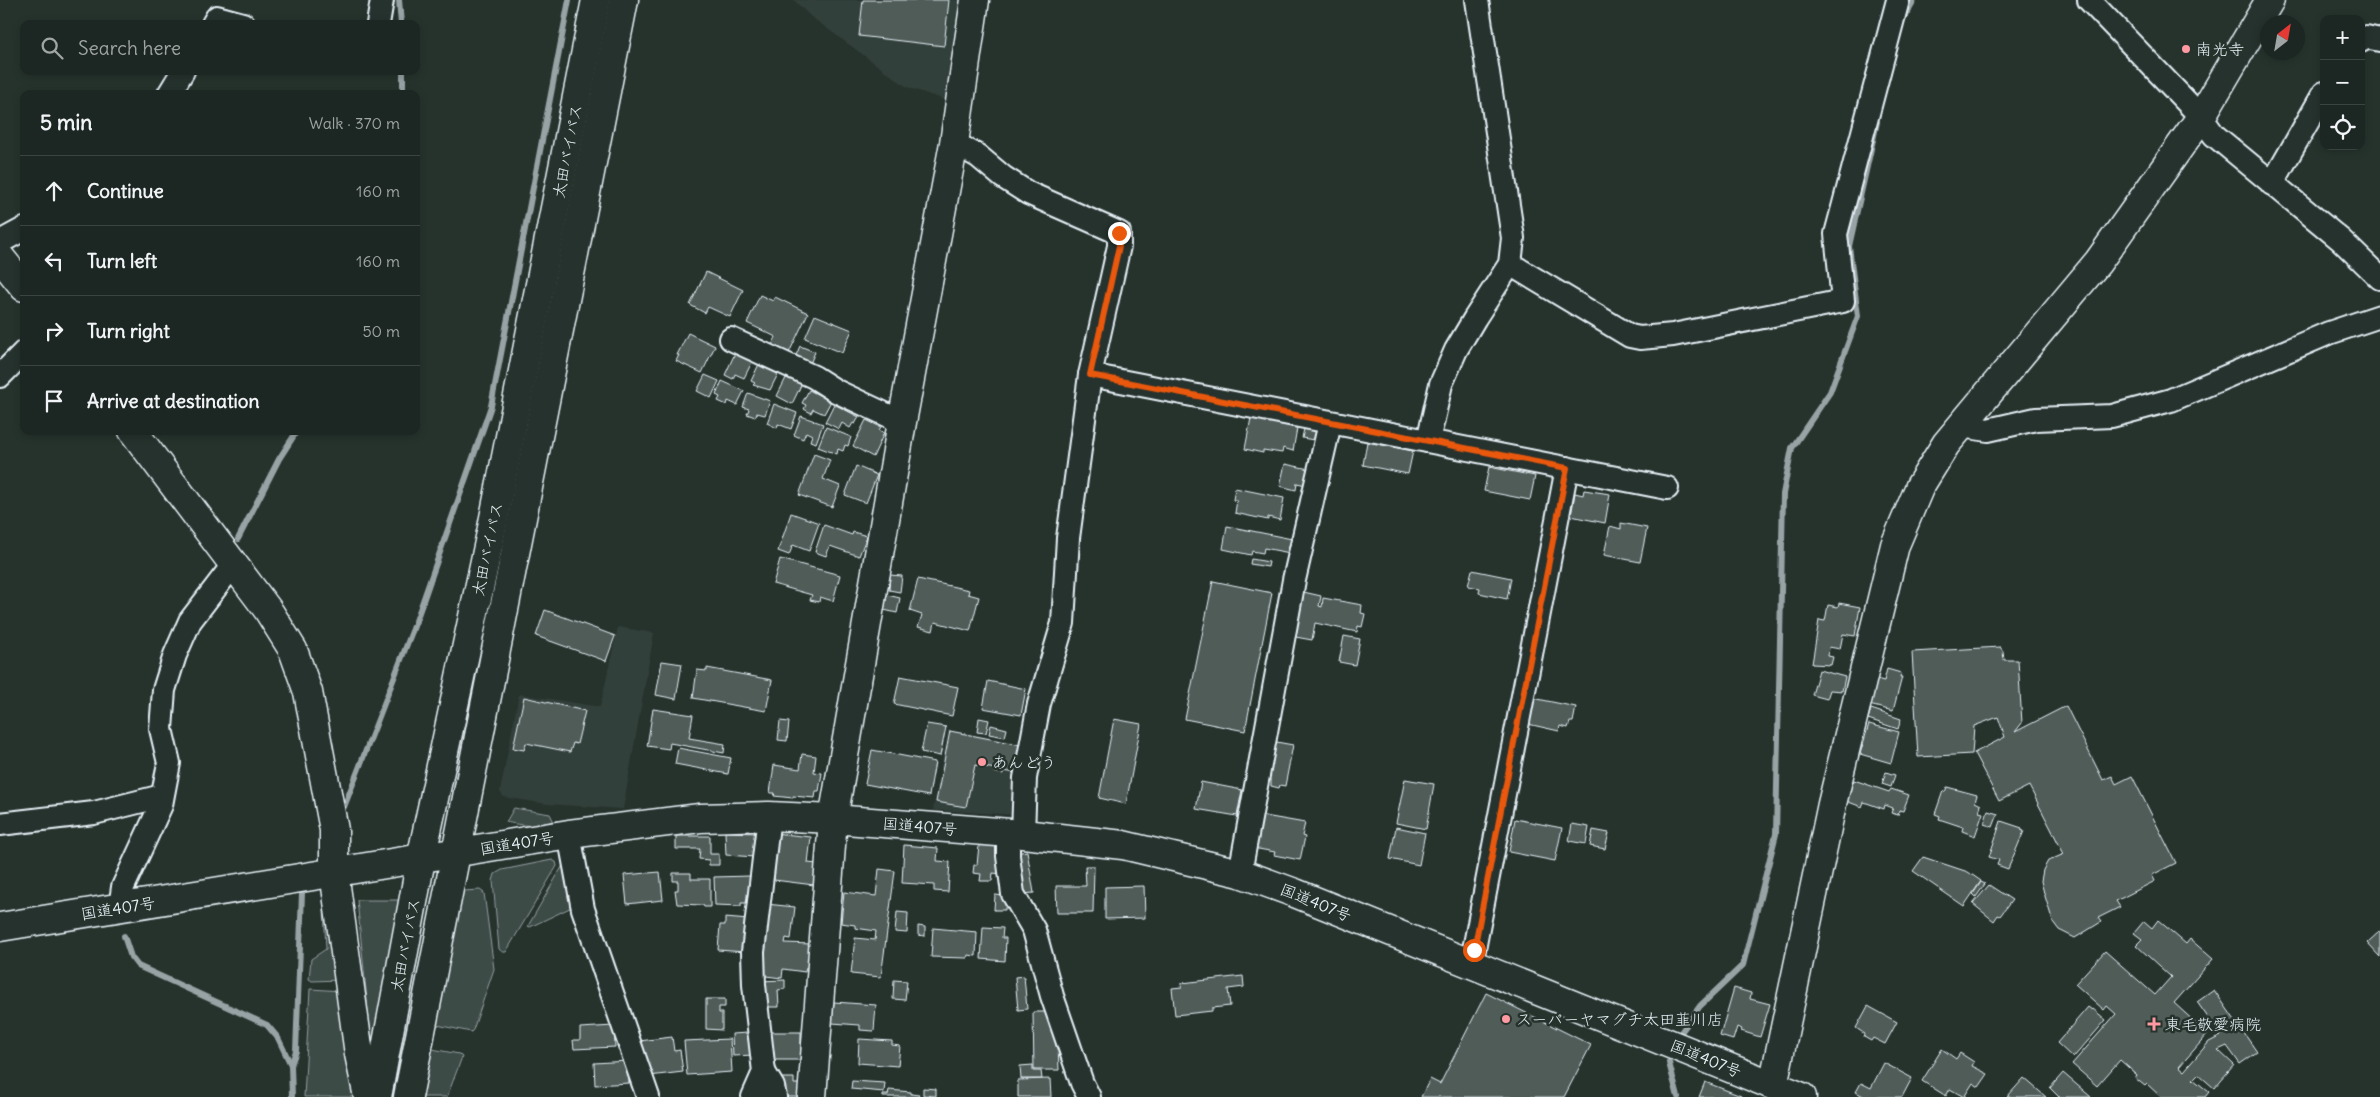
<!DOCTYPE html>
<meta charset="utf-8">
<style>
body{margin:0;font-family:Delius,"Klee One",sans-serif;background:#252e2a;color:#f1f3f6}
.controls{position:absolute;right:15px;top:15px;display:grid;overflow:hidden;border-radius:10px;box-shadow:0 2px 8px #0003}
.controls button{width:45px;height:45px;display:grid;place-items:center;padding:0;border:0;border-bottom:1px solid #3a4340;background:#1c2622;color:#f1f3f6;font:25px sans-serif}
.compass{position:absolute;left:2260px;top:15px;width:45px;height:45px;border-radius:50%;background:#1c2622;box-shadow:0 2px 8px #0003;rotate:31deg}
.stop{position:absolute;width:15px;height:15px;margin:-11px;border:4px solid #ea580c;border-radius:50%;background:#fff}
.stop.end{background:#ea580c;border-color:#fff;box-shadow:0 1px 5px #0008}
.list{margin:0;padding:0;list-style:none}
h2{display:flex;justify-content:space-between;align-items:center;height:65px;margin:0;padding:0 20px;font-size:21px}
h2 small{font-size:16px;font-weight:400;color:#a0a5a5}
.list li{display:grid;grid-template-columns:32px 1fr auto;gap:15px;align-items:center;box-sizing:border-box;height:70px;padding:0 20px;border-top:1px solid #3a4340}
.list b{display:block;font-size:19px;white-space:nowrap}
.list em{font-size:16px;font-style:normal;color:#a0a5a5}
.icon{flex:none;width:28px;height:28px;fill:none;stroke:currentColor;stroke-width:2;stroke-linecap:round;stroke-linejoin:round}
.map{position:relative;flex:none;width:2380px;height:1097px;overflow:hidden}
.search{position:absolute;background:#1c2622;box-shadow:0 2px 8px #0003;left:20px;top:20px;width:400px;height:55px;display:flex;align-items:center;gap:12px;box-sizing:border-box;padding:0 18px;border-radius:10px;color:#a0a5a5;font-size:19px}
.panel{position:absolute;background:#1c2622;box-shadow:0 2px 8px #0003;left:20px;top:90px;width:400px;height:345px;border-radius:10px}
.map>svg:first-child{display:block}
</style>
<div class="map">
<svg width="2380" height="1097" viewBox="0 0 2380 1097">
<rect width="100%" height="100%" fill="#26332d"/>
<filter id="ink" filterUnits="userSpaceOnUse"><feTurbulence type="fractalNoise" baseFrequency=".02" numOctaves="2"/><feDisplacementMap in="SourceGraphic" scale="10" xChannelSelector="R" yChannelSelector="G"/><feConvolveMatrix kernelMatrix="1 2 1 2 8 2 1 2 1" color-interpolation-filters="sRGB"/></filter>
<g filter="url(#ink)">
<g fill="#333f3a">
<path d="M794,0H960L948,101L907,87L810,16Z"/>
<path d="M618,627L654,633L623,809L547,804L504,797L500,792L519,694L600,707Z"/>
<path d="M948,730L1025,744L1017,815L933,810Z"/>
</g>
<g fill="#3e4b47" stroke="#939ea0">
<path d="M514,808L550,814L553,820C542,829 519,825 506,822Z"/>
<path d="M552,860L556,862L557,866L506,952H502L499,949L493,881L495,874L502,870Z"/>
<path d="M566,860L576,905L530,927L528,926Z"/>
<path d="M480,890L484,893L494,969L473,1030L471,1032L437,1025L434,1022L461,894L464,891Z"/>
<path d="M357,900H399L402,902L373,1060Z"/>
<path d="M332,909L341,980L312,981L309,979L311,959L326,949L324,910Z"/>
<path d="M310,989L342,991L358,1097H304Z"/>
<path d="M432,1049L459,1054L462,1057L447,1097H421L429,1052Z"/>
</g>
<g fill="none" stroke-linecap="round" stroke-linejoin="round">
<g stroke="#98a3a5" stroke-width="6">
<path d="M399,0L401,24"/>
<path d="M1902,21L1914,0"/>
<path d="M403,71V94"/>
<path d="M238,539L279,459L297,431"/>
<path d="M344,807L416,621L491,406L569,0"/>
<path d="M124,936L131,957L138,966L267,1025L278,1038L291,1065"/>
<path d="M1682,1031L1700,1006L1743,965L1776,834L1783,494L1792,448L1830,392L1858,316L1849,246L1877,122"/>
<path d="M1669,1063L1678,1097"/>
<path d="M292,1097L291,1065L296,1051L302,893"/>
</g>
</g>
<g fill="#505c59" stroke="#e8f1f8">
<path d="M863,0H949L944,46L859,36Z"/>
<path d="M706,272L743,290L730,317L708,307L705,313L690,305Z"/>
<path d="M760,295L773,301L775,297L808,313L787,357L770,349L776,337L747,323Z"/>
<path d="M815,315L852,330L842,353L805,338Z"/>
<path d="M688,333L715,346L702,373L676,361L679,355H677Z"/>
<path d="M800,346L815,352L809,366L794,360Z"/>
<path d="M736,351L748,357L747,359L752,362L744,378L735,374L733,379L725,375Z"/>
<path d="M760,362L773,368L772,371L778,374L770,390L753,385L755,383L751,381Z"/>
<path d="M788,374L802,383L792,404L777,396Z"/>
<path d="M705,375L719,381L711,398L697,391Z"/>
<path d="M722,381L744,391L737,405L728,401L727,405L718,401L720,397L716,395Z"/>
<path d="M809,390L831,401L824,414L813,409L811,413L804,409L806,405L802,403Z"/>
<path d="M748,393L770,401L765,415L757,413L755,417L747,414L749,409L743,407Z"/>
<path d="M774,404L797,413L791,429L778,424L777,428L767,423Z"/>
<path d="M834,404L859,417L855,424L853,423L850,428L842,423L839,429L825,422Z"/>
<path d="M801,416L823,424L816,443L810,441L812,435L806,432L803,439L794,435Z"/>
<path d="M1251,418L1297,428L1293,451L1283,448L1282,453L1263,450V453L1245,449Z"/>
<path d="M866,420L881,427L879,430L884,433L873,457L853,446Z"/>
<path d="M826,427L851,437L848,446L845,445L843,451L838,449L837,454L818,447Z"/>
<path d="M1304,429L1316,431L1314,440L1302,438Z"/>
<path d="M1367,442L1413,451L1408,474L1363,465Z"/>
<path d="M814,454L830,460L823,479L840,486L832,507L799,495Z"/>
<path d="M1285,464L1309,469L1306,485L1297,483L1296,490L1280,486Z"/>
<path d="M856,466L877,475L866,503L845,495Z"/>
<path d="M1489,467L1535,476L1530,500L1484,491Z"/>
<path d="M1235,488L1284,498L1280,520L1268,517V520L1235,513L1237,500H1233Z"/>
<path d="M1584,490L1610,494L1605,523L1571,516L1575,493L1583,495Z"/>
<path d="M791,513L819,523L809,551L793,545L789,555L778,551Z"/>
<path d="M1621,523L1647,528L1640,562L1604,555L1610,526L1621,529Z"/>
<path d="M824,525L852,535L853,532L867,536L859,556L830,546L826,556L815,552Z"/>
<path d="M1227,526L1292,539L1290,553L1264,548L1263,553L1252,551L1251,555L1223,549Z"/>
<path d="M780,559L840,575L833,601L820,597L819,602L810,600L812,595L773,584Z"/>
<path d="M1251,559L1269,562L1268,567L1250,564Z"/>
<path d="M1472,570L1511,578L1507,599L1479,593L1480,588L1468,586Z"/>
<path d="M890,575L902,576L900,592L889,590Z"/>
<path d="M918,579L969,590L968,594L979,597L970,631L935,622L933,631L918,627L922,615L910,611Z"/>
<path d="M1213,581L1272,593L1245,731L1185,719Z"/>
<path d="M1299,591L1321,596L1319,606L1322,607L1323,598L1362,605L1361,613L1365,614L1362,627L1358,626L1357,632L1315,623L1312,640L1290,636Z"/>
<path d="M887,595L900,598L897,613L884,610Z"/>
<path d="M1839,603L1860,607L1855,636L1843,634L1840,649L1829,647L1828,656L1833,657L1831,665L1812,664L1819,620L1825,621L1828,605L1838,607Z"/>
<path d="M545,610L615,636L606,661L536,636Z"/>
<path d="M1344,636L1360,639L1355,665L1339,662Z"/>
<path d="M2000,647L2003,651L2004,660H2018L2022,723L2015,732L2066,706L2103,780L2112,776L2116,784L2132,776L2176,863L2152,875L2155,881L2116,901L2120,907L2098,918L2101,922L2075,938L2059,930L2053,922L2044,893L2041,881L2043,870L2048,861L2064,854L2029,786L1999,801L1974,753L2005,737L1998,717L1974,726L1972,754L1918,757L1912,652Z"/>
<path d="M662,661L682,664L676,699L656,695Z"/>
<path d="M707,668L772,680L766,711L693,698L697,670L707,671Z"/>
<path d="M1887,669L1901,673L1900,677H1902L1893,711L1869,705L1876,679L1884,681Z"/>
<path d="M1819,670L1845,677L1842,691L1830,690L1827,699L1812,695Z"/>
<path d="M900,676L958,687L952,716L894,704Z"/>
<path d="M988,681L1026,689L1021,715L983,708Z"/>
<path d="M524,697L585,711L577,744L573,743L570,752L526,743L524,750L513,748Z"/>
<path d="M1533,698L1576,707L1573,722H1570L1568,728L1560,726L1559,731L1528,724Z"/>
<path d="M653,709L693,715L689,738L725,744L724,753L670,743L669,749L647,746Z"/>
<path d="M1871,709L1901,719L1898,729L1868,719Z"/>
<path d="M979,718L989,720L986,733L977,732Z"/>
<path d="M1114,719L1141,724L1126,804L1099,798Z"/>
<path d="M780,721L789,722L787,741L778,740Z"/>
<path d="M927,724L946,727L940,756L921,752Z"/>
<path d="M1869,724L1899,732L1891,763L1860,754Z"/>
<path d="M991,725L1007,729L1005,737L989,734Z"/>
<path d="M950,731L1021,745L1016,773L1003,771V774L994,772L995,769L975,765L966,807L936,802Z"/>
<path d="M1271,741L1293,745L1285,786L1280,785L1279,788L1271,786V781L1264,779Z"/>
<path d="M678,748L731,758L728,774L675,764Z"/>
<path d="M872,750L935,762L929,796L865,784Z"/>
<path d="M802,754L816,756L814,772L822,773L819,791H816L815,798L793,796V798L774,796L775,793H770L774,765L800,769Z"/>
<path d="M1886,772L1895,775L1891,787L1882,784Z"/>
<path d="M1405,779L1434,784L1426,829L1396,823Z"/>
<path d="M1854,780L1889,792L1891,789L1909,795L1903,811L1899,810L1898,815L1891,813L1893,808L1885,805L1884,809L1864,802L1862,807L1846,801Z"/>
<path d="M1201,782L1242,790L1237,816L1196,809Z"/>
<path d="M1947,787L1977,795L1975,802L1981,805L1979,812L1983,813L1975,836L1962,831L1963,827L1939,819L1940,816L1935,814L1943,791L1945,792Z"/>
<path d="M1988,811L1998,814L1993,827L1984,824Z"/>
<path d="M1259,815L1305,823L1302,836L1305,837L1300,860L1274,855L1275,852L1253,848Z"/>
<path d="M1515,819L1562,828L1555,861L1509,852Z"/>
<path d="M2001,821L2022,828L2021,830L2024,831L2008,869L1997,865L1999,860L1989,857Z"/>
<path d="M1572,824L1589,827L1586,844L1569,841Z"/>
<path d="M1396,827L1425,833L1419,865L1390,859Z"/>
<path d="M1593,830L1609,833L1605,849L1590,846Z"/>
<path d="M725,832L759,833L755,857L726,855Z"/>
<path d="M774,833L811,837L808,863L817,864L814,885L774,880L776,856H772Z"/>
<path d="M676,836H710V854H719V865H709V860L699,859L700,849H676Z"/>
<path d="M904,845L938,848L937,861L950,862L948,892L934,891V885L902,883Z"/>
<path d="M979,845L1003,847L1001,874L993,873L992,881H980L981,874L973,873L974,865H977Z"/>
<path d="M1027,851L1034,893L1023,894L1016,853Z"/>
<path d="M1923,857L1968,872L1981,881L1964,906L1913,871Z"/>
<path d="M1085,866H1094L1093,913H1057L1056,886H1086Z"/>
<path d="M879,869L895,871L881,977L851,974L855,938L875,940L876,931L855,928V925L841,923L844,892L876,896Z"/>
<path d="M660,872L663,900L627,904L624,875Z"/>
<path d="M673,873H691V879H710V907H704L703,905L677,904L675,890H678V881H673Z"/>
<path d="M750,876L751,903H741V906L715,905L714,877Z"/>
<path d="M1981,882L1985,884L1976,897L1973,894Z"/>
<path d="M1989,885L2012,900L2000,916L1998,915L1994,921L1973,904Z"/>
<path d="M1144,886L1145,918L1105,919V887Z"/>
<path d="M995,895L1006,896L1005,910H994Z"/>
<path d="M766,904L795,907L791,939L786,938L785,943L811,944L808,968L806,967L805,972L783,969L782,978L758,975Z"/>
<path d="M897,912L908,913L907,933L895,932Z"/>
<path d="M725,918L749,920L745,952L718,950L720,925H725Z"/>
<path d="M2158,920L2186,944L2190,939L2213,959L2174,1003L2208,1034L2179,1067L2184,1071L2209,1042L2221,1036L2197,1002L2214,990L2257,1052L2240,1064L2227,1046L2218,1050L2234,1065L2214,1088L2198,1074L2193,1079L2209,1092L2205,1097H2161L2147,1084L2145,1086L2135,1078L2137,1075L2120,1060L2097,1086L2072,1064L2116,1014L2107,1006L2104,1010L2075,984L2105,951L2155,995L2171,977L2136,945L2142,939L2134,933L2144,921L2152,928Z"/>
<path d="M918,926L925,927V936L918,935Z"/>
<path d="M983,927L1003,928L1002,938H1006L1005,961L981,959Z"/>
<path d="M933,928L977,932L976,956L968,955L967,958L931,957Z"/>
<path d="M2380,931V957L2367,943Z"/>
<path d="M1024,976L1027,1009L1018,1010L1015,977Z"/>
<path d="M1243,976L1244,987L1228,989L1230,1006L1212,1008V1011L1175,1015L1172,988L1182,987V983Z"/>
<path d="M785,980V989L778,990L779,1007H760V981Z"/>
<path d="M894,980L907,981L905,1000L893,999Z"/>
<path d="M1734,988L1751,993L1750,999L1770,1004L1760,1037L1741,1031L1742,1029L1737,1027L1733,1040L1720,1036Z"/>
<path d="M1486,993L1591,1045L1564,1097H1421L1430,1079L1440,1084Z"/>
<path d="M706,999H725V1007H719V1013H722V1030L706,1029Z"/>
<path d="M834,1002L876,1005L874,1031L860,1030V1025L832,1023Z"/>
<path d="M1868,1006L1897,1022L1885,1044L1873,1038L1871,1041L1864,1037L1865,1034L1856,1028Z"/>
<path d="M2088,1007L2092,1010L2093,1009L2106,1020L2073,1058L2057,1043Z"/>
<path d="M1033,1012H1051V1028H1055L1056,1046H1058L1059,1070H1034Z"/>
<path d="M614,1026L615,1047L574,1049L573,1040H580V1028Z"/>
<rect x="771" y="1032" width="30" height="28"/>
<path d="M748,1033V1040H753L754,1055L733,1056L732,1034Z"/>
<path d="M672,1037L674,1051L680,1050L683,1072L649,1076L647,1057L641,1058L639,1041Z"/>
<path d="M730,1039L732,1072L687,1075L684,1041Z"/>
<path d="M859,1039L892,1041V1045L900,1046L898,1066L858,1063Z"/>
<path d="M1942,1049L1956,1059L1960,1053L1974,1062L1972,1066L1988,1074L1979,1087L1973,1083L1964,1097L1950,1089L1946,1096L1922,1081Z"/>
<path d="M628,1061L629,1083L595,1085L594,1063Z"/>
<path d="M1884,1063L1912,1078L1902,1097H1865L1856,1092L1861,1083L1871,1088Z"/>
<path d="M1033,1065V1071H1041L1042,1079H1021L1020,1066Z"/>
<path d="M2063,1073L2091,1097H2059L2050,1088Z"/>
<path d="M782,1078H794V1084H799V1097H782Z"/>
<path d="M2024,1078L2046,1097H2007Z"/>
<path d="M1050,1079L1051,1097H1018V1080Z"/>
<path d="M852,1081L885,1083L884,1092L851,1089Z"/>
<path d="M1705,1082L1741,1096V1097H1699Z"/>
<path d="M923,1088L936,1089V1096L923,1095Z"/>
<path d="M889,1090L911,1092V1094L919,1095L918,1097H883V1095H888Z"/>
</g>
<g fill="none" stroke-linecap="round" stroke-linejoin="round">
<defs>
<g id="minor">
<path d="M2089,0L2201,117L2214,135L2341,240L2380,278"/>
<path d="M213,24L217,17L243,24"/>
<path d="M378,24L382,0"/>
<path d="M2361,41L2366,37L2380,40"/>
<path d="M169,94L183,71"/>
<path d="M954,143L978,156L1003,177L1028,193L1119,233V246L1090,375L1068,538L1063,623L1039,704L1025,778L1023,834"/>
<path d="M2272,184L2324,93"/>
<path d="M0,242L24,229"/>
<path d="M1510,264L1630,336L1640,338L1673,335L1843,301L1836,234L1898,0"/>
<path d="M731,339L814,377L836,391L902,422"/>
<path d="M1090,375L1667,488"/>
<path d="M0,376L24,352"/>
<path d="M1961,426L1988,430L2036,419L2112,416L2171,400L2329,333L2380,316"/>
<path d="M1428,441L1441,384L1456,350L1475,318L1510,264L1513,238L1477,0"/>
<path d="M0,824L94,813L162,796"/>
<path d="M1008,833V856L1013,894L1034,930L1052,996L1082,1083L1089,1097"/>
<path d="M569,834L583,909L648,1097"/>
<path d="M1240,873L1294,580L1330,423"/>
<path d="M120,908L123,887L161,805L169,763L161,729L164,690L175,655L190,621L233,565"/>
<path d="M1471,965L1567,468"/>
<path d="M764,1072L773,1087L775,1097"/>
<path d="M753,1097L764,1072L754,985L753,952L769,816"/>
</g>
<g id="tertiary">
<path d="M0,257L24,287"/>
<path d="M133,431L268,610L293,650L308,692L334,830V872L359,1054L368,1097"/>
<path d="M1773,1085L1832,804L1895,545L1920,486L1946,444L2098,262L2201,117L2270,0"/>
<path d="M812,1097L833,819L902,422L954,143L975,0"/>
</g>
<g id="trunk">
<path d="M0,927L569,834L700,818L769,816L833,819L1023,834L1123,845L1240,873L1295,893L1802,1097"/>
<path d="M377,1097L421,859L492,528L596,0"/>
<path d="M408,1097L624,0"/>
</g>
</defs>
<use href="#minor" stroke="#e8f1f8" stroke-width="26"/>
<use href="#tertiary" stroke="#e8f1f8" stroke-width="31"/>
<use href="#trunk" stroke="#e8f1f8" stroke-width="31"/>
<use href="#minor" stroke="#26332d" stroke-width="22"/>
<use href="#tertiary" stroke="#26332d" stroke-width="28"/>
<use href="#trunk" stroke="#26332d" stroke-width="28"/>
</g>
</g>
<g fill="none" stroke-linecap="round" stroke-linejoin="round" filter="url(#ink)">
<path stroke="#ea580c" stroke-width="6" d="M1119,233V246L1090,375L1567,468L1474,950"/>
</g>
<g fill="#ff9aa2" stroke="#26332d" stroke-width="2">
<circle cx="2186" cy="49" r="5"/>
<circle cx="982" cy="762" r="5"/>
<circle cx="1506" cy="1019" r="5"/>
<path d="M2151.5 1016.5h5v5h5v5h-5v5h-5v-5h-5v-5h5z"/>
</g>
<g text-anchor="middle" stroke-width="5" stroke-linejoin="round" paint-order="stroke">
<g font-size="16" fill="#e8f1f8" stroke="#26332d" text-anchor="start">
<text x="2196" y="55">南光寺</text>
<text x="992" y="768">あんどう</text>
<text x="1516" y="1025">スーパーヤマグチ太田韮川店</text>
<text x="2165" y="1030">東毛敬愛病院</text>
</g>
<g font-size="16" fill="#e8f1f8" stroke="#26332d">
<text transform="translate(567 151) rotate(-79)" y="6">太田バイパス</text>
<text transform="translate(487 549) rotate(-78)" y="6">太田バイパス</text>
<text transform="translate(920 826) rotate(5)" y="6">国道407号</text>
<text transform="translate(517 843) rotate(-9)" y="6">国道407号</text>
<text transform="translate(1316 902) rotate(22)" y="6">国道407号</text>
<text transform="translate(118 908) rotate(-9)" y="6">国道407号</text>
<text transform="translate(405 945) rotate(-79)" y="6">太田バイパス</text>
<text transform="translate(1706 1058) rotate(22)" y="6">国道407号</text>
</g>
</g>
</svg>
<div class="controls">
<button>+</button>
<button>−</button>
<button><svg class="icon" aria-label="locate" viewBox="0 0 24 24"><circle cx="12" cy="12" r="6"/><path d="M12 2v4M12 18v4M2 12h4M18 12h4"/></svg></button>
</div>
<svg class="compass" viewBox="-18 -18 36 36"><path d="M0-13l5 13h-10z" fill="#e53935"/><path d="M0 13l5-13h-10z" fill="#a0a5a5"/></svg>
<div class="stop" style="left:1474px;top:950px"></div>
<div class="stop end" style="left:1119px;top:233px"></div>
<div class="search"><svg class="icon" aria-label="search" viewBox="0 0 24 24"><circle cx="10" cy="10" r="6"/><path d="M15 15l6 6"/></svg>Search here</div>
<section class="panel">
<h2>5 min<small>Walk · 370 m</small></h2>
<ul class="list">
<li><svg class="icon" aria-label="ahead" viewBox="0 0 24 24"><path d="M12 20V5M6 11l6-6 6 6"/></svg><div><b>Continue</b></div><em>160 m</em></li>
<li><svg class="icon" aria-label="left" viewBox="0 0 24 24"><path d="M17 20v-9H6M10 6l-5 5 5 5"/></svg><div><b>Turn left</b></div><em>160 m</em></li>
<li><svg class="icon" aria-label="right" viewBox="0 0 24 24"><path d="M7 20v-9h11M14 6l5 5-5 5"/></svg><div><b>Turn right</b></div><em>50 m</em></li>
<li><svg class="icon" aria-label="arrive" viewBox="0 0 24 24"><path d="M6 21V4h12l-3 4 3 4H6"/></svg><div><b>Arrive at destination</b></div></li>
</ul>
</section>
</div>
